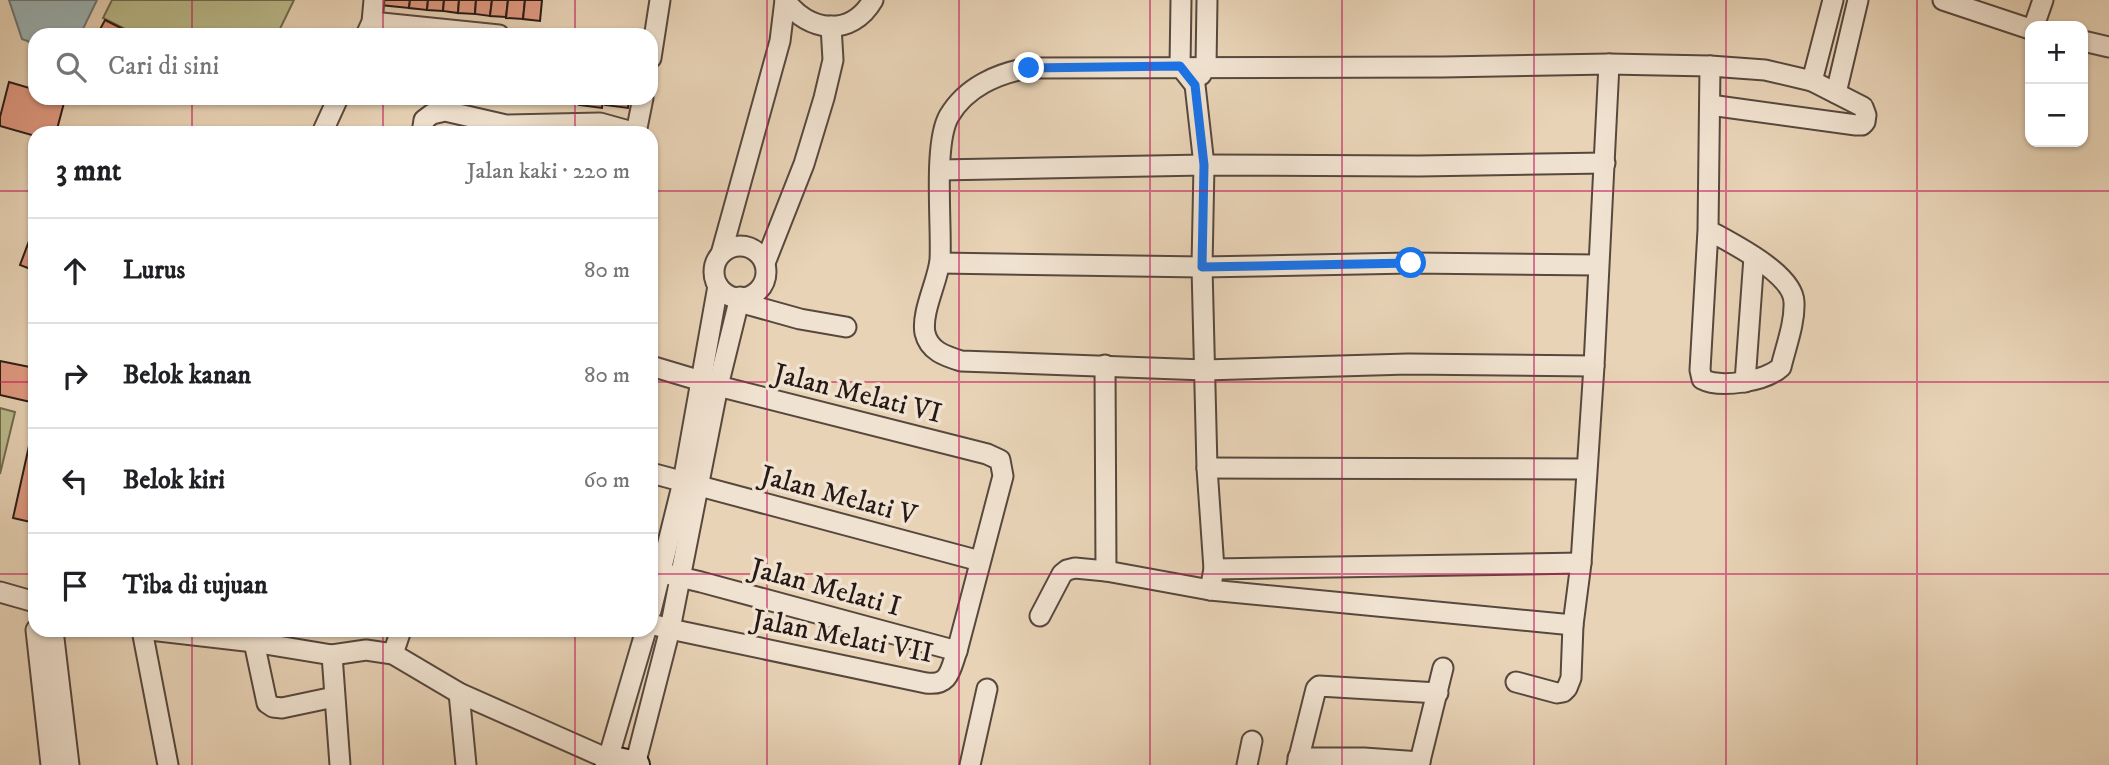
<!DOCTYPE html>
<html lang="id">
<meta charset="utf-8">
<style>
body{margin:0;font-family:"IM FELL DW Pica",serif;background:#f6f6f6;color:#202124}
.controls{position:absolute;right:21px;top:21px;display:grid;overflow:hidden;border-radius:14px;box-shadow:0 2px 5px #0004}
.controls button{width:63px;height:63px;display:grid;place-items:center;padding:0;border:0;border-bottom:2px solid #e0e0e0;background:#fff;color:#202124;font:35px sans-serif}
.stop{position:absolute;width:21px;height:21px;margin:-16px;border:5px solid #1a73e8;border-radius:50%;background:#fff}
.stop.end{background:#1a73e8;border-color:#fff;box-shadow:0 2px 7px #0008}
.list{margin:0;padding:0;list-style:none}
h2{display:flex;justify-content:space-between;align-items:center;height:91px;margin:0;padding:0 28px;font-size:30px}
h2 small{font-size:23px;font-weight:400;color:#757577}
.list li{display:grid;grid-template-columns:46px 1fr auto;gap:21px;align-items:center;box-sizing:border-box;height:105px;padding:0 28px;border-top:2px solid #e0e0e0}
.list b{display:block;font-size:26px;white-space:nowrap}
.list em{font-size:23px;font-style:normal;color:#757577}
.icon{flex:none;width:38px;height:38px;fill:none;stroke:currentColor;stroke-width:2;stroke-linecap:round;stroke-linejoin:round}
.map{position:relative;flex:none;width:2109px;height:765px;overflow:hidden}
.search{position:absolute;background:#fff;box-shadow:0 2px 5px #0004;left:28px;top:28px;width:630px;height:77px;display:flex;align-items:center;gap:18px;box-sizing:border-box;padding:0 24px;border-radius:21px;color:#757577;font-size:26px}
.panel{position:absolute;background:#fff;box-shadow:0 2px 5px #0004;left:28px;top:126px;width:630px;height:511px;border-radius:21px}
.map>svg:first-child{display:block}
</style>
<div class="map">
<svg width="2109" height="765" viewBox="0 0 2109 765">
<rect width="100%" height="100%" fill="#e8d3b6"/>
<filter id="stains"><feTurbulence type="fractalNoise" baseFrequency=".00286" numOctaves="4"/><feColorMatrix values="0 0 0 0 .2 0 0 0 0 .09 0 0 0 0 .02 0 0 0 .5 -.17"/></filter>
<radialGradient id="worn" r=".72"><stop offset=".6" stop-color="#630" stop-opacity="0"/><stop offset="1" stop-color="#630" stop-opacity=".3"/></radialGradient>
<g fill="#babb8b" stroke="#706a50" stroke-width="2">
<path d="M112,0H294L277,35H137L103,18Z"/>
<path d="M0,408L15,412L0,474Z"/>
</g>
<path fill="#9bb5b8" stroke="#6d7777" stroke-width="2" d="M9,0H97L80,35H35V44L22,39Z"/>
<g fill="#e29a82" stroke="#271a16" stroke-width="2">
<path d="M380,0H410L409,8L380,5Z"/>
<path d="M410,0H428L427,10L409,8Z"/>
<path d="M428,0H444L443,11L427,10Z"/>
<path d="M444,0H459L458,13L443,11Z"/>
<path d="M459,0H476L475,14L458,13Z"/>
<path d="M476,0H492L490,16L475,14Z"/>
<path d="M492,0H508L506,17L490,16Z"/>
<path d="M508,0H525L523,19L506,18Z"/>
<path d="M525,0H542L540,21L523,19Z"/>
<path d="M105,20L135,35H97Z"/>
<path d="M9,82L33,89L35,98L65,99L56,133H35V136L0,126V117Z"/>
<path d="M545,98H569L568,102Z"/>
<path d="M580,98H603L602,108L579,105Z"/>
<path d="M606,98H629L628,108L605,105Z"/>
<path d="M35,225V264L33,270L20,265Z"/>
<path d="M0,361L35,368V403L0,395Z"/>
<path d="M35,419V523L13,518Z"/>
</g>
<g fill="none" stroke-linecap="round" stroke-linejoin="round">
<defs>
<g id="street">
<path d="M785,0C808,32 851,38 873,0"/>
<path d="M1181,0L1180,66L1195,85L1204,165L1202,267L1207,468L1214,569L1210,590"/>
<path d="M1943,0L2030,29"/>
<path d="M372,22L499,35"/>
<path d="M2034,26L2043,0"/>
<path d="M366,35L372,22L374,0"/>
<path d="M2083,41L2109,47"/>
<path d="M651,58L660,0"/>
<path d="M1201,75L1206,66L1207,0"/>
<path d="M1812,81L1833,0"/>
<path d="M1836,93L1858,0"/>
<path d="M322,133L338,98"/>
<path d="M422,133L424,120L432,114L445,111L506,125L600,123L636,133"/>
<path d="M636,133L643,98"/>
<path d="M940,170L1204,165L1419,166L1605,163"/>
<path d="M1708,230C1731,243 1793,273 1794,302C1795,323 1786,346 1781,367C1766,381 1721,389 1702,379L1700,370L1708,230L1710,66"/>
<circle cx="740" cy="272" r="26"/>
<path d="M721,254L780,41L785,0"/>
<path d="M765,263L804,164L824,98L833,60L831,26"/>
<path d="M940,263L1202,267L1411,263L1598,265"/>
<path d="M739,302L800,319L846,327"/>
<path d="M1105,365L1106,571"/>
<path d="M651,366L718,386L987,454L1000,460L1003,476L957,651C950,670 950,686 926,683L670,629L651,624"/>
<path d="M1594,366L1408,364L1205,370L961,361C945,356 929,351 925,333C921,312 938,281 940,260C942,225 933,144 949,116C966,87 998,73 1029,68L1443,67L1609,64L1710,66L1765,70L1812,81L1863,107L1866,115L1865,122L1862,125H1856L1710,105"/>
<path d="M1745,382L1754,257"/>
<path d="M1207,468L1586,469"/>
<path d="M651,473L980,561"/>
<path d="M1214,569L1581,563"/>
<path d="M667,574L701,582L957,651"/>
<path d="M0,592L35,602"/>
<path d="M651,611L683,482L718,286"/>
<path d="M1040,616L1062,574L1067,570L1075,568L1106,571L1210,590L1573,625"/>
<path d="M36,630L51,765"/>
<path d="M53,630L69,765"/>
<path d="M142,630L168,765"/>
<path d="M150,630L254,642L332,655L366,650L393,654L459,693L608,759L646,630"/>
<path d="M254,642L267,703L273,707L282,708L334,697"/>
<path d="M393,654L401,630"/>
<path d="M332,655L340,765"/>
<path d="M1516,682L1557,693L1563,692L1567,688L1571,678L1573,625L1581,563L1594,366L1609,64"/>
<path d="M459,693L466,765"/>
<path d="M1298,758H1364L1420,762"/>
<path d="M635,765L670,629L718,386L740,297"/>
<path d="M970,765L987,689"/>
<path d="M1247,765L1252,741"/>
<path d="M1297,765L1316,689L1319,686L1438,693"/>
<path d="M1419,765L1443,668"/>
</g>
<path id="secondary" d="M609,765L608,759L636,765"/>
</defs>
<use href="#street" stroke="#57483e" stroke-width="23"/>
<use href="#secondary" stroke="#271a16" stroke-width="30"/>
<use href="#street" stroke="#f0e2d0" stroke-width="19"/>
<use href="#secondary" stroke="#f0e2d0" stroke-width="26"/>
</g>
<g fill="none" stroke-linecap="round" stroke-linejoin="round">
<path stroke="#1a73e8" stroke-width="9" d="M1029,68L1180,66L1195,85L1204,165L1202,267L1411,263"/>
</g>
<path fill="none" stroke="#c2185b" stroke-width="2" stroke-opacity="0.55" d="M192,0V35M383,0V35M575,0V35M767,0V765M959,0V765M1150,0V765M1342,0V765M1534,0V765M1726,0V765M1917,0V765M192,98V133M383,98V133M575,98V133M0,191H35M651,191H2109M0,382H35M651,382H2109M0,574H35M651,574H2109M192,630V765M383,630V765M575,630V765"/>
<g text-anchor="middle" stroke-width="7" stroke-linejoin="round" paint-order="stroke">
<g font-size="28" fill="#271a16" stroke="#f0e2d0">
<text transform="translate(858 392) rotate(14)" y="10">Jalan Melati VI</text>
<text transform="translate(839 494) rotate(15)" y="10">Jalan Melati V</text>
<text transform="translate(826 586) rotate(15)" y="10">Jalan Melati I</text>
<text transform="translate(843 635) rotate(11)" y="10">Jalan Melati VII</text>
</g>
</g>
<rect width="100%" height="100%" filter="url(#stains)"/>
<rect width="100%" height="100%" fill="url(#worn)"/>
</svg>
<div class="controls">
<button>+</button>
<button>−</button>
</div>
<div class="stop" style="left:1411px;top:263px"></div>
<div class="stop end" style="left:1029px;top:68px"></div>
<div class="search"><svg class="icon" aria-label="search" viewBox="0 0 24 24"><circle cx="10" cy="10" r="6"/><path d="M15 15l6 6"/></svg>Cari di sini</div>
<section class="panel">
<h2>3 mnt<small>Jalan kaki · 220 m</small></h2>
<ul class="list">
<li><svg class="icon" aria-label="ahead" viewBox="0 0 24 24"><path d="M12 20V5M6 11l6-6 6 6"/></svg><div><b>Lurus</b></div><em>80 m</em></li>
<li><svg class="icon" aria-label="right" viewBox="0 0 24 24"><path d="M7 20v-9h11M14 6l5 5-5 5"/></svg><div><b>Belok kanan</b></div><em>80 m</em></li>
<li><svg class="icon" aria-label="left" viewBox="0 0 24 24"><path d="M17 20v-9H6M10 6l-5 5 5 5"/></svg><div><b>Belok kiri</b></div><em>60 m</em></li>
<li><svg class="icon" aria-label="arrive" viewBox="0 0 24 24"><path d="M6 21V4h12l-3 4 3 4H6"/></svg><div><b>Tiba di tujuan</b></div></li>
</ul>
</section>
</div>
